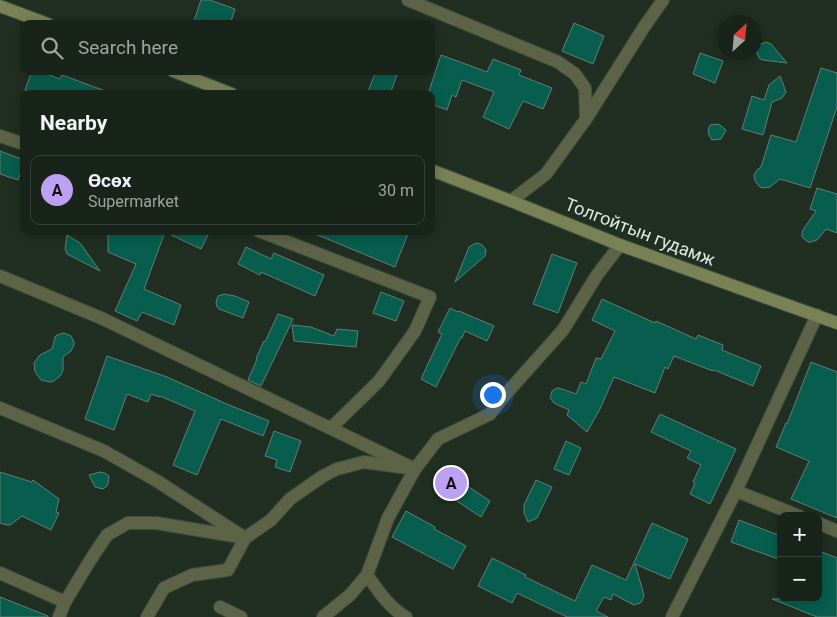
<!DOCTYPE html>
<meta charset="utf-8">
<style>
body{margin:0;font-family:Roboto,sans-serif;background:#252f27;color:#f1f3f6}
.controls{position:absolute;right:15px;bottom:15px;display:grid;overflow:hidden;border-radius:10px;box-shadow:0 2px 12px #0003}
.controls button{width:45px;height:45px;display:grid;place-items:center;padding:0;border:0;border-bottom:1px solid #364039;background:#18231a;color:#f1f3f6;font:25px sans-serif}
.compass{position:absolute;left:717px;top:15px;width:45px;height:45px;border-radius:50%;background:#18231a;box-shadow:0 2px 12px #0003;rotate:26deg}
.you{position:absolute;left:492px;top:394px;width:18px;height:18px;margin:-12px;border:4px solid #fff;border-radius:50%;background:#1a73e8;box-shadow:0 0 0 8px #1a73e833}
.badge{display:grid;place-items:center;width:32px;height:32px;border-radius:50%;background:#bca0f2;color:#111;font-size:16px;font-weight:700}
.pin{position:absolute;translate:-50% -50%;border:2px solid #fff;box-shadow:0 1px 5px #0006}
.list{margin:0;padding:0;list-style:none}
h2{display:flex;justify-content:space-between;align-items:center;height:65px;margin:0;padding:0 20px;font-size:21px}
h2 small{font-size:16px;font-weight:400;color:#9fa4a2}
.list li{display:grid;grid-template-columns:32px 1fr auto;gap:15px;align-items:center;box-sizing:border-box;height:70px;margin:0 10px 10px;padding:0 10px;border:1px solid #364039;border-radius:10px}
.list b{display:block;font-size:19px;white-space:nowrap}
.list p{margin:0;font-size:16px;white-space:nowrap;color:#9fa4a2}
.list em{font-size:16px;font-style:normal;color:#9fa4a2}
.icon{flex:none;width:28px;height:28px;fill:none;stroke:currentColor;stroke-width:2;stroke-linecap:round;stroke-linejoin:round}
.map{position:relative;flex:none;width:837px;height:617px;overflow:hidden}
.search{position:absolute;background:#18231a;box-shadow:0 2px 12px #0003;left:20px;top:20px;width:415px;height:55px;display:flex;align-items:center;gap:12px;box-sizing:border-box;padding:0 18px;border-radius:10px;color:#9fa4a2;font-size:19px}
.panel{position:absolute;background:#18231a;box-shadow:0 2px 12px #0003;left:20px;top:90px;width:415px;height:145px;border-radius:10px}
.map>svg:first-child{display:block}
</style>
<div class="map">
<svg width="837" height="617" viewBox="0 0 837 617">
<rect width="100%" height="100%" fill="#202f22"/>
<g fill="#075e4e" stroke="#647d75">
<path d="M201,0H210L235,9L230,24H193Z"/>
<path d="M574,23L604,36L593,64L562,51Z"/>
<path d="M766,42L771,44L787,63L763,60L760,59L757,54V48L761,44Z"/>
<path d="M700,53L723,61L715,83L693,74Z"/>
<path d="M441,55L487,72L493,59L521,70L519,75L552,88L543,109L523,101L509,129L483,117L494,92L462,80L456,97L452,95L447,110L431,104V94H428Z"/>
<path d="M821,68L837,73V107L810,188L780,179L770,187L763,188L760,187L755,181L754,175L758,169L761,167L771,135L796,142Z"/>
<path d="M32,71H39L60,79L62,75L108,92L107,94H36L25,90Z"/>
<path d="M376,71H387L397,75L390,94H367Z"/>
<path d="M780,76L786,92L782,98L772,102L763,135L742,129L752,96L764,100L769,85Z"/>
<path d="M715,124L720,125L726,130L721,139L712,140L709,135L708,130L710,125Z"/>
<path d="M0,151L24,160V164L18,180L0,174Z"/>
<path d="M817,188L837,194V233L826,229L817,240L811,242H808L802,237V233L803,230L816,211L810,209Z"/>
<path d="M108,231H210L201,249L165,232L144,289L181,305L174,325L142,312L137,321L115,311L136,264L108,252Z"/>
<path d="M308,231H409L395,267Z"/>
<path d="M67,235L80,243L100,271L67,254L65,249Z"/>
<path d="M477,243L482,245L484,247L486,250L485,256L455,282L469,247L474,244Z"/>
<path d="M246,247L271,259L274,253L324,275L315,296L261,272L260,275L238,264Z"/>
<path d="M552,254L577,263L558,313L533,304Z"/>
<path d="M381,292L404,301L396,321L373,313Z"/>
<path d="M224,294L235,296L249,302L243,318L219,309L217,307L216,302L218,296Z"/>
<path d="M602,299L655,323L656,321L696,339L698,335L723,345L722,350L761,366L753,386L714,370L713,371L674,356L668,369L665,367L655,393L614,377L600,409L587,432L567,415L569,410L554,403L550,398L552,391L557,388H559L576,394L581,382L586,384L596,358L601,359L615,331L592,320Z"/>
<path d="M450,308L458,312L459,311L494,326L487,341L465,331L462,338L461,337L436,387L421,379L442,334L438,332Z"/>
<path d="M278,314L293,319L261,386L248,380L257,359L256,358L264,341L265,342Z"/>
<path d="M292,325L311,327L334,336L337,329L358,331L356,347L294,341Z"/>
<path d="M64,333L71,336L74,342V345L71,351L63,357V370L61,375L54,381L50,382L41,380L35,372L34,363L40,355L52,349L55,337L57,335Z"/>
<path d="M107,356L167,377L229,405L269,421L263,436L221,419L197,475L173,465L195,411L160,396V397L151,394L148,402L127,394L114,430L85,419Z"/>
<path d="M811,362L837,372V518L791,499L809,461L776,447L786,423L787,424Z"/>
<path d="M660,414L736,449L710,504L690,494L695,483L693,482L701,465L687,458L691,451L651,432Z"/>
<path d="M274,431L301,441L290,472L275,467L277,460L265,456Z"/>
<path d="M566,441L581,448L569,475L554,469Z"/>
<path d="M447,466L464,481L463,483L490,501L481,517L452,498L434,482Z"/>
<path d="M0,472L32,482L33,480L59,499L56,512L59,513L51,530L22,516L10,525H7L0,523Z"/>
<path d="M100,472L105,473L109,476L108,484L107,486L103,489L95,487L89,475Z"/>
<path d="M536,480L552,487L537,518L528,522L524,513V505Z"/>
<path d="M406,511L435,527L434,529L466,546L453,569L392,537Z"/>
<path d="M739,520L781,536V560L731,542Z"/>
<path d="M652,523L688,539L670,579L635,564L644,595L642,601L640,603L634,605L613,594L611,600L604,597L596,611L608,617H567L517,593L512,603L478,586L492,558L526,575L525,577L575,601L592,565L626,580Z"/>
<path d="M822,552L837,558V617H817L772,599L818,598V562Z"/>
<path d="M0,597L48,616V617H0Z"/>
</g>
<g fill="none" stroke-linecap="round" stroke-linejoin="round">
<defs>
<g id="minor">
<path d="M408,0L558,62L575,74L585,88L586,119"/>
<path d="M0,136L24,144"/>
<path d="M511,201L546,174L586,119L644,27L663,0"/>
<path d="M259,231L430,297L415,331L379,381L331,428"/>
<path d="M0,276L101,318L415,469L388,518L367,575C377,589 390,609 406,617"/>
<path d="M0,408L104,451L157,481L245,538"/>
<path d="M736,491L799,516"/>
<path d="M818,523L837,531"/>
<path d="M0,573L65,602"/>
<path d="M220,607L241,617"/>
<path d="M59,617L65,602L91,559L107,535L128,523H156L240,537"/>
<path d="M147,617L164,588L192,575L228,570L245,538L271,520L290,499L323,476L337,469L364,462L415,469L438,439L490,414L504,396L563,330L597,275L620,245"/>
<path d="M323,617L350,595L367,575"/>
<path d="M672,617L736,491L817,315"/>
</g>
<g id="secondary">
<path d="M0,6L48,24"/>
<path d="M173,71L232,94"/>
<path d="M431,170L511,201L620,245L837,323"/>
</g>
</defs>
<use href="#minor" stroke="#3f4d40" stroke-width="14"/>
<use href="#secondary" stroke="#3f4d40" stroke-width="14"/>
<use href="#minor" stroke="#5c6346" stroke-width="12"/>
<use href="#secondary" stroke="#788254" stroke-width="12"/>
</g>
<g text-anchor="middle" stroke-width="4.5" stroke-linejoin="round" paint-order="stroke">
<g font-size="18" fill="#dfe8e0" stroke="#202f22">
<text transform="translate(640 232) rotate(21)" y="6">Толгойтын гудамж</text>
</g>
</g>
</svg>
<div class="controls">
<button>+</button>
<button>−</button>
</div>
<svg class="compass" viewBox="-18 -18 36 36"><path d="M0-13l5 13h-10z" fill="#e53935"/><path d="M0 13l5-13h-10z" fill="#9fa4a2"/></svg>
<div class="you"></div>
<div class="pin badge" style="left:451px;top:483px">A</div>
<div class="search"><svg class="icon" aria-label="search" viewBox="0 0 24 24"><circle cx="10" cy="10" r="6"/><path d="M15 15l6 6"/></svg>Search here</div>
<section class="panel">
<h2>Nearby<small></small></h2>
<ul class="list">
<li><span class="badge">A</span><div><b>Өсөх</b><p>Supermarket</p></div><em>30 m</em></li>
</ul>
</section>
</div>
